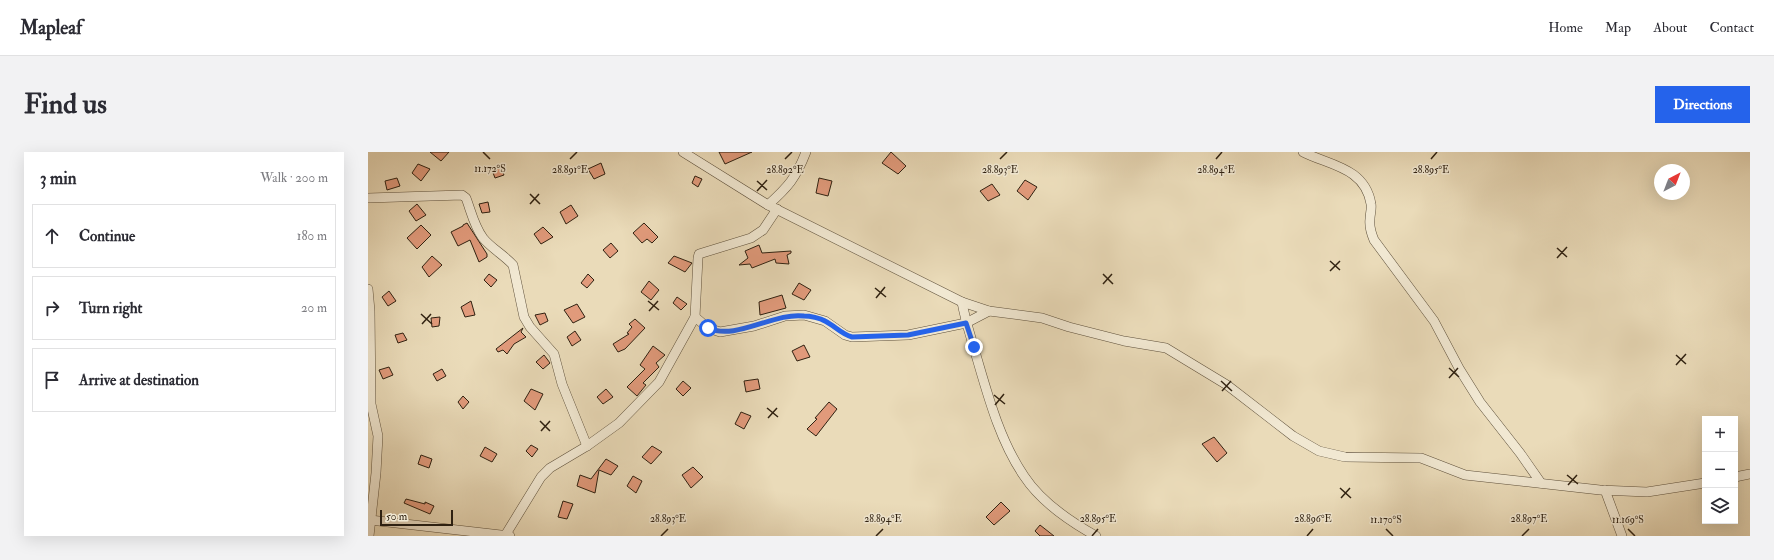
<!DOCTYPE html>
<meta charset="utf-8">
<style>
body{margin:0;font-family:"IM FELL Double Pica",serif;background:#f2f2f3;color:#2b2b33}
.controls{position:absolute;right:12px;bottom:12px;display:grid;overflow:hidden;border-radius:0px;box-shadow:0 4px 16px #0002}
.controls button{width:36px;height:36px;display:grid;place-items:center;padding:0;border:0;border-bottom:1px solid #e1e1e2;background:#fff;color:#2b2b33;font:20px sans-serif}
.compass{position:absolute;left:1286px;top:12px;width:36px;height:36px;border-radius:50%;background:#fff;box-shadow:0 4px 16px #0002;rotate:42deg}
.scale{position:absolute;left:12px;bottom:10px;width:73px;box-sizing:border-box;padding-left:4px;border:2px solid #2f2111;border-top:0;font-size:11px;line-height:14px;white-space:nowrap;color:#2f2111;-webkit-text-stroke:3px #f1e8d2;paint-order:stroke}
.stop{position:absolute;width:12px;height:12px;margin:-9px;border:3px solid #2563eb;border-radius:50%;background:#fff}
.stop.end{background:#2563eb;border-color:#fff;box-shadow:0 1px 4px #0008}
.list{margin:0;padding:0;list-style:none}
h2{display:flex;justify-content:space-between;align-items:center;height:52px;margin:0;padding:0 16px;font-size:17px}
h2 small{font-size:13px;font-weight:400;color:#7c7c81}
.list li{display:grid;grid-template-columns:26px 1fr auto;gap:12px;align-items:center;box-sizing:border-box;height:64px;margin:0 8px 8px;padding:0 8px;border:1px solid #e1e1e2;border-radius:0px}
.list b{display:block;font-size:15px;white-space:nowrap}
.list em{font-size:13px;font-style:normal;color:#7c7c81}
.icon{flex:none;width:22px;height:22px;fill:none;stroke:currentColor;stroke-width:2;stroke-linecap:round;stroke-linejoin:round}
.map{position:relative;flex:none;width:1382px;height:384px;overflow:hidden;border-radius:0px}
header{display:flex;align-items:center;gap:24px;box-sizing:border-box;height:56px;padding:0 20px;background:#fff;border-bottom:1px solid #e1e1e2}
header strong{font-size:19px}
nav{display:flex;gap:22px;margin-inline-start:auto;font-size:14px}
.intro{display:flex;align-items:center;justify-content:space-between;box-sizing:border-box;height:96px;padding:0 24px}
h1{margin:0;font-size:28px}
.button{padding:10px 18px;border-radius:0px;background:#2563eb;color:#fff;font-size:14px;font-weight:700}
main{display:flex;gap:24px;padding:0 24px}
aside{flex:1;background:#fff;border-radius:0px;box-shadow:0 4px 16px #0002}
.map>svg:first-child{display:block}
</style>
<header>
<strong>Mapleaf</strong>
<nav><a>Home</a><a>Map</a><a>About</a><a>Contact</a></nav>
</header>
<div class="intro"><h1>Find us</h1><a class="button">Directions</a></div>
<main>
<aside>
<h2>3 min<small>Walk · 200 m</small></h2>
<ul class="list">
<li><svg class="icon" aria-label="ahead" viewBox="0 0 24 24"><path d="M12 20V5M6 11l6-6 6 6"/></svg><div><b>Continue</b></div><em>180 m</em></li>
<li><svg class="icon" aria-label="right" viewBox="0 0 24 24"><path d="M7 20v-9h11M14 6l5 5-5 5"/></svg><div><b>Turn right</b></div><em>20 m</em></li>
<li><svg class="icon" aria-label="arrive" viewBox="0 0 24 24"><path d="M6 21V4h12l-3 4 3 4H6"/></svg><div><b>Arrive at destination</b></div></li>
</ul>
</aside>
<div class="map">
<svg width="1382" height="384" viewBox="0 0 1382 384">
<rect width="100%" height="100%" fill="#eadbb9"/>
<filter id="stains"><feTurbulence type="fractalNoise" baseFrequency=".005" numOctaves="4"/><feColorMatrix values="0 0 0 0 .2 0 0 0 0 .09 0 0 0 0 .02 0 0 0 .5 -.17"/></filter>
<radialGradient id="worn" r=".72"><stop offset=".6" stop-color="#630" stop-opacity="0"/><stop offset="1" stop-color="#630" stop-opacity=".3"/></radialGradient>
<g fill="#e19a7b" stroke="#2f2111">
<path d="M62,0H81L73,9Z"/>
<path d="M351,0H384L357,12Z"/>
<path d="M523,0L538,14L530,22L514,11Z"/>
<path d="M233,11L237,22L226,27L220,17Z"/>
<path d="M50,12L62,17L53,29L44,21Z"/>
<path d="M132,14L136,23L127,26L124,18Z"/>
<path d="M327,24L334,27L330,35L324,31Z"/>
<path d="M29,26L32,34L19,38L17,29Z"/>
<path d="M451,26L464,29L460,44L448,41Z"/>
<path d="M657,28L669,35L660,48L649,39Z"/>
<path d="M624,32L632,43L620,49L612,39Z"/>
<path d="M120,50L122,60L114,61L111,52Z"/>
<path d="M49,52L58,63L48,69L41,59Z"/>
<path d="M203,53L210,64L198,72L192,60Z"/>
<path d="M99,71L119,102V105L111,110L102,88L90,94L83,80L95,74V73Z"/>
<path d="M276,71L290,85L284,91L279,87L274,91L265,81Z"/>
<path d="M53,73L63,83L49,97L39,86Z"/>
<path d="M175,75L185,85L173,92L166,82Z"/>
<path d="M243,91L250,99L242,106L235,98Z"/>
<path d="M391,93L394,101L423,99V101L419,103L421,112L408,111L407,107L384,116L382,112L371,113L380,106L377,99Z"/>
<path d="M64,104L74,113L61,125L54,115Z"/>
<path d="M306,104L324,111L317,120L300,111Z"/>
<path d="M121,122L129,128L123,135L116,128Z"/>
<path d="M220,122L226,128L219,136L213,131Z"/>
<path d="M281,129L291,138L283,148L273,140Z"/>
<path d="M431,131L443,138L436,148L424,142Z"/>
<path d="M21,139L28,149L20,154L14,145Z"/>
<path d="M414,143L418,156L392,163L391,150Z"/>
<path d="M309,145L319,152L313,158L305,151Z"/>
<path d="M103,149L107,163L97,165L93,155Z"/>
<path d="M209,152L217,165L205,171L196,158Z"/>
<path d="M177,161L180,169L172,173L167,163Z"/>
<path d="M72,165L71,174L64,175L63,166Z"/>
<path d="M267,167L277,176L257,197L250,200L245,192L261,182L259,181L264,175L261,172Z"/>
<path d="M155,176L153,180L158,185L146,192L139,202L135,198L130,200L128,197Z"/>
<path d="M207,179L213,188L204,194L199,185Z"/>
<path d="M35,181L39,188L30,191L27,183Z"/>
<path d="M436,193L442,205L429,209L424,199Z"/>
<path d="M285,194L297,203L288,211L291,215L275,231L278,233L269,244L259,235L277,217L272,213Z"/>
<path d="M176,203L182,211L175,217L168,210Z"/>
<path d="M21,215L25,223L15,227L11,218Z"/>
<path d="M74,217L78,224L69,229L65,222Z"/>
<path d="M390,227L392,237L378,240L376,229Z"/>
<path d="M315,229L323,236L315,244L308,237Z"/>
<path d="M163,237L175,242L167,258L156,249Z"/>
<path d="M238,237L245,245L235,252L229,245Z"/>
<path d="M95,244L101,250L95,257L90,250Z"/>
<path d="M461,250L469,257L448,284L439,277L449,267L447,266Z"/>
<path d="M373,260L383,264L376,277L367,272Z"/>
<path d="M846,285L859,301L849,310L834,292Z"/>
<path d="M163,293L170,297L164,305L158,299Z"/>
<path d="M284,294L294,300L283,312L274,305Z"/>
<path d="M117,295L129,302L124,310L112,304Z"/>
<path d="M53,303L64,307L61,316L50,312Z"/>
<path d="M238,307L250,314L243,323L231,318L227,341L209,334L212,323L223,327Z"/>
<path d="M325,315L335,325L323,336L314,323Z"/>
<path d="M265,324L274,329L268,341L259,334Z"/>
<path d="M38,347L57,352V350L66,354L62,362L36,351Z"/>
<path d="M195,349L205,352L199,367L190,365Z"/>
<path d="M633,350L642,359L626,373L618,365Z"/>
<path d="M672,373L686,384H672L667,379Z"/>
</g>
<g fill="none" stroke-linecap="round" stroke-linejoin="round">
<defs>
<g id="street">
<path d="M315,0L400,53L594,150L621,159L674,166L701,175L756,189L798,196L859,233L925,284L951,299L977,305L1053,306L1097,323L1232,338L1279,340L1337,331"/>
<path d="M935,0C960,13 997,15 1003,52C1004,56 1002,62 1002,67C1001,75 1003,81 1006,88L1066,169L1092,218L1112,250L1152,301L1173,331"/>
<path d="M0,46L94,43L98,46C103,59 106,74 115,86C123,96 136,103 145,113L156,165L162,175L186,202L194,232L219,294"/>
<path d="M400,53C420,35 428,26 438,0"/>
<path d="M0,137L2,159L3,252L10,284L8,321L1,384"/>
<path d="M594,150C597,168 603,185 608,203C620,244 632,289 656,324C673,350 701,369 728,384"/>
<path d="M327,165L340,176L352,180L386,174L417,164L436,163L457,169L477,183L484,185L540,183L598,171L621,159"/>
<path d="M1367,325L1382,322"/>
<path d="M1237,338L1254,384"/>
<path d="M2,368L142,384"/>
<path d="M138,382L173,325L182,316L219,294L251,271L291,230L327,165L330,106L331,102L383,86L395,78L409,57"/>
</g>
</defs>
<use href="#street" stroke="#5e503b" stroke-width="10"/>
<use href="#street" stroke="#f1e8d2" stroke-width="9"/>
</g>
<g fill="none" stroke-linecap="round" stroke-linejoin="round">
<path stroke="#2563eb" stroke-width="5" d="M340,176C368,189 406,160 436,164C442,164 452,166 457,169C467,174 473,182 484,185L540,183L598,171L606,195"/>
</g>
<path fill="none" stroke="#2f2111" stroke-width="1.5" d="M115,0L122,7M202,7L209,0M417,7L424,0M632,7L639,0M848,7L854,0M1063,7L1069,0M389,29L399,38M389,39L399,28M162,42L172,52M162,52L171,42M1189,96L1199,105M1189,106L1199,95M962,109L972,118M962,119L972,109M735,122L745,132M735,132L744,122M507,136L518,145M508,146L517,135M280,149L291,158M281,159L290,149M53,162L64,172M54,172L63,162M1308,203L1318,212M1308,213L1318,202M1081,216L1091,225M1081,226L1090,216M853,229L864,239M854,239L863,229M626,243L637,252M627,253L636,242M399,256L410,265M400,266L409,256M172,269L182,279M173,279L182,269M1199,323L1210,332M1200,333L1209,323M972,336L983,346M973,346L982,336M1018,377L1025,384M1260,377L1267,384M293,384L300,377M508,384L515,377M724,384L730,377M939,384L945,377M1154,384L1161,377"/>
<g font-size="10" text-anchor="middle" fill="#2f2111" stroke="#f1e8d2" stroke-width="3" stroke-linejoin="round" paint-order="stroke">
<text x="122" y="20">11.172°S</text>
<text x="202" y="21">28.891°E</text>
<text x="417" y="21">28.892°E</text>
<text x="632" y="21">28.893°E</text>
<text x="848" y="21">28.894°E</text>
<text x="1063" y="21">28.895°E</text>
<text x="300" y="370">28.893°E</text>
<text x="515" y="370">28.894°E</text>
<text x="730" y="370">28.895°E</text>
<text x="945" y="370">28.896°E</text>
<text x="1161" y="370">28.897°E</text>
<text x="1018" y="371">11.170°S</text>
<text x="1260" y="371">11.169°S</text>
</g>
<rect width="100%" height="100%" filter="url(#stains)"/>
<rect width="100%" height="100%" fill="url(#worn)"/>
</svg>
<div class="controls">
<button>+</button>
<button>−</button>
<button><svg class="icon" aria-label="layers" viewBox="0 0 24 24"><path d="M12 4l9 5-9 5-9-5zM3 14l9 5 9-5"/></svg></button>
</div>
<svg class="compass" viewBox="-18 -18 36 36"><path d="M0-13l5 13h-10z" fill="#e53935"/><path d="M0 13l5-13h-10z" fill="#7c7c81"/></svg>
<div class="scale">50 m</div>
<div class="stop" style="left:340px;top:176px"></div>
<div class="stop end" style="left:606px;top:195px"></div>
</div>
</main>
